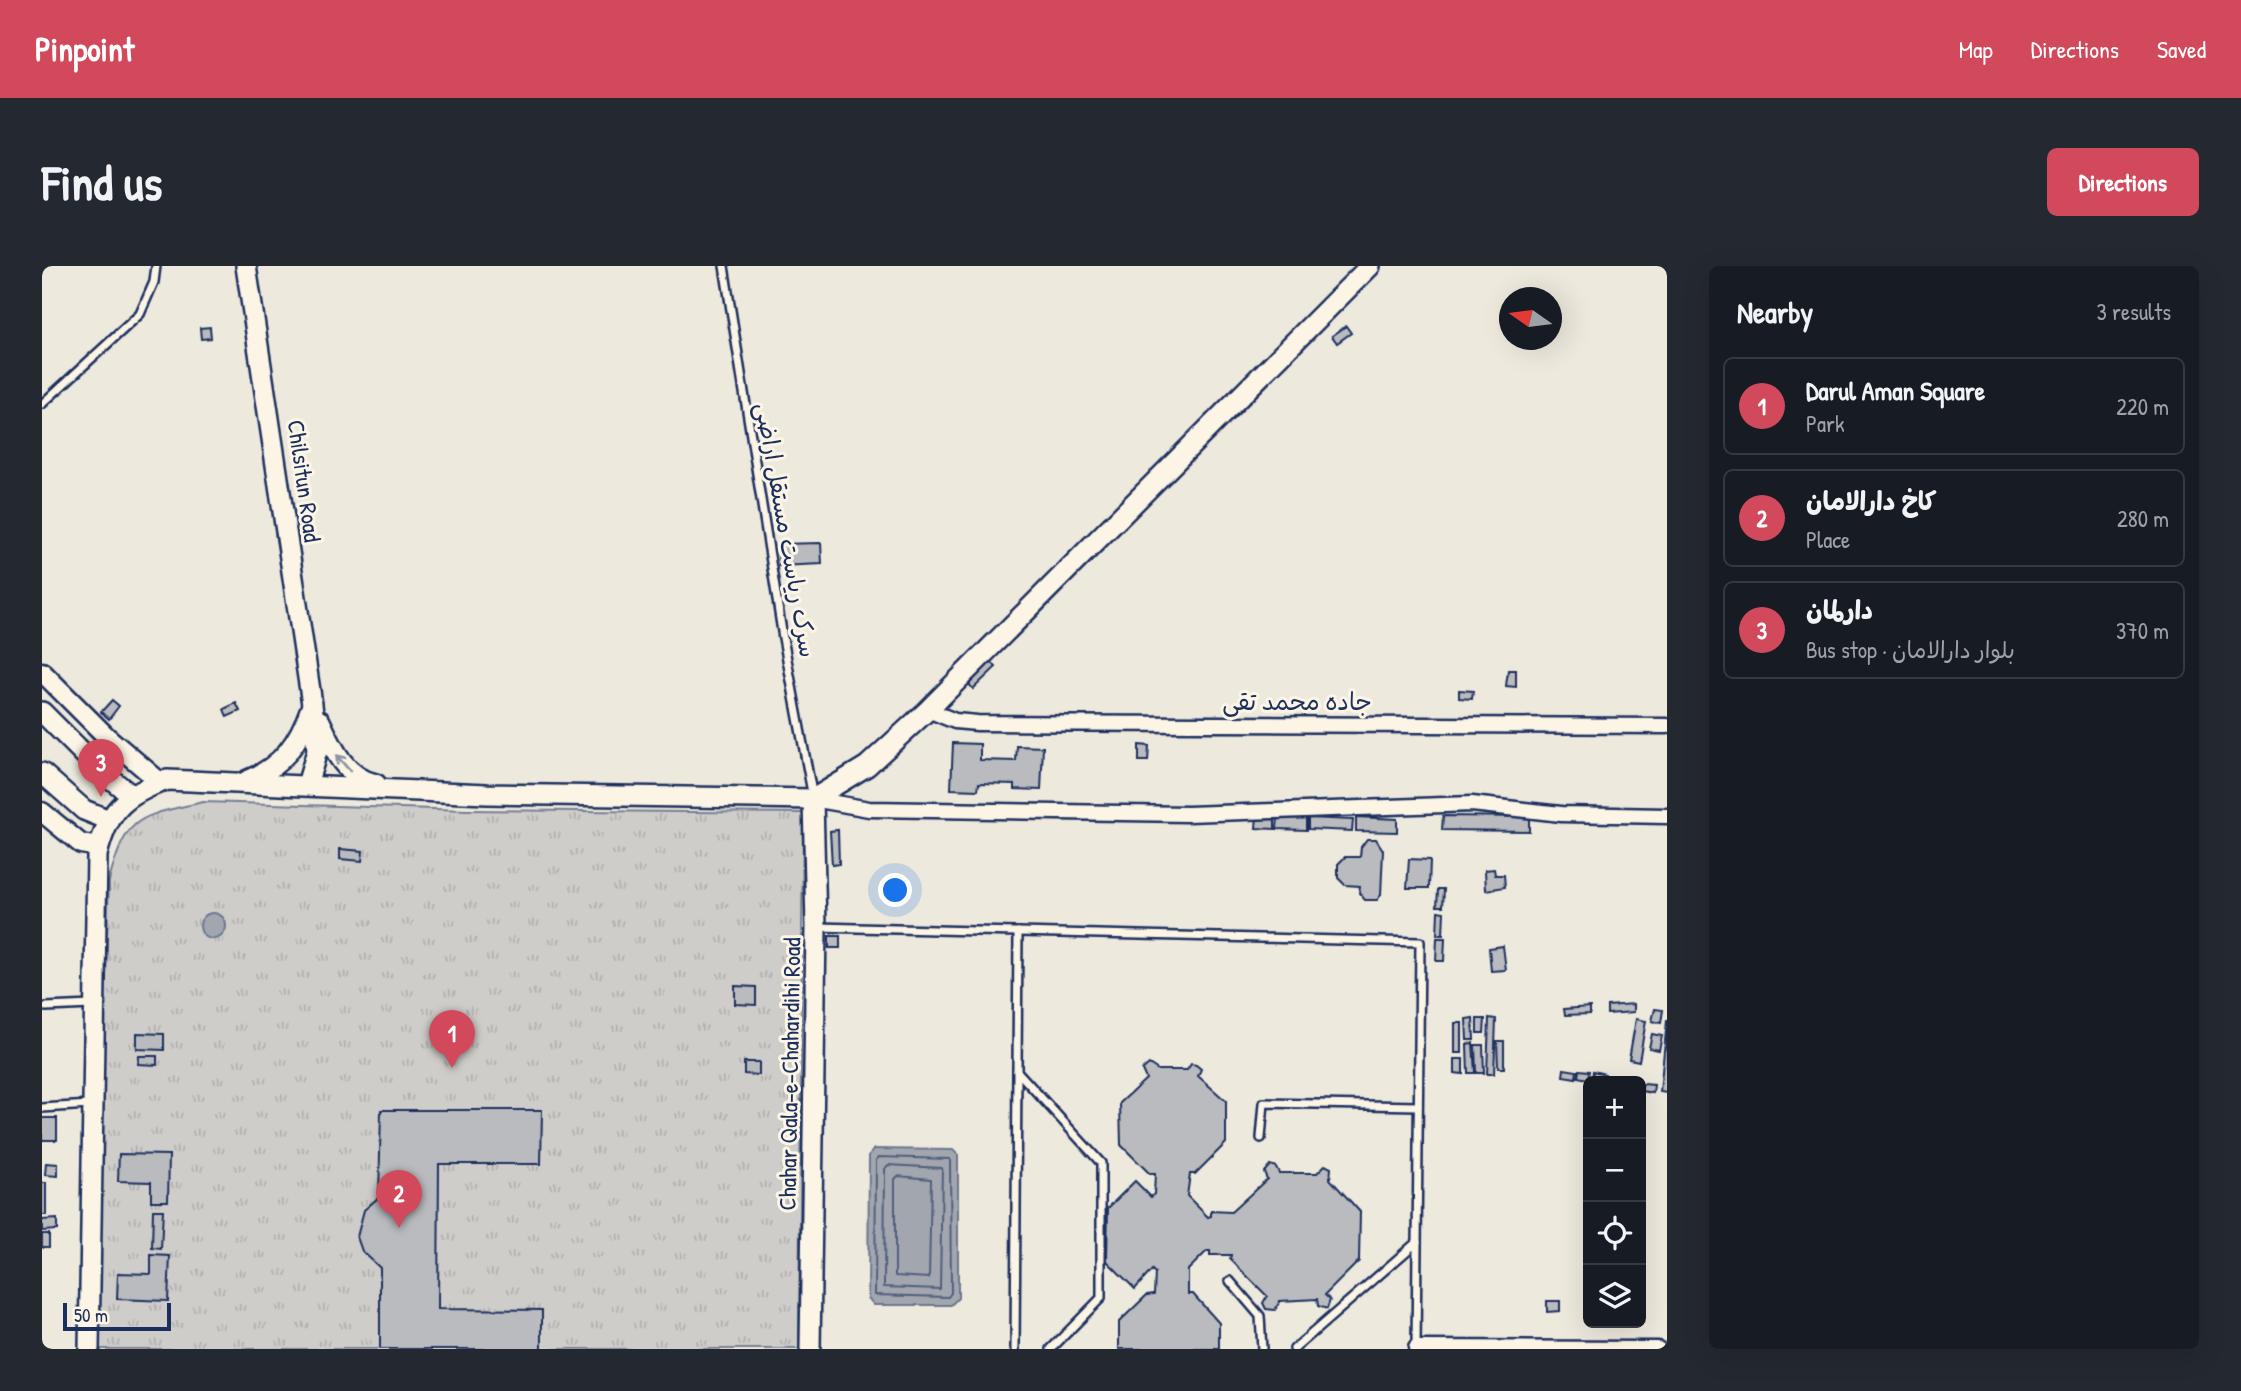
<!DOCTYPE html>
<meta charset="utf-8">
<style>
body{margin:0;font-family:"Patrick Hand","Playpen Sans Arabic",sans-serif;background:#242831;color:#f1f3f6}
.controls{position:absolute;right:21px;bottom:21px;display:grid;overflow:hidden;border-radius:10px;box-shadow:0 7px 28px #0002}
.controls button{width:63px;height:63px;display:grid;place-items:center;padding:0;border:0;border-bottom:2px solid #363941;background:#171b24;color:#f1f3f6;font:35px sans-serif}
.compass{position:absolute;left:1457px;top:21px;width:63px;height:63px;border-radius:50%;background:#171b24;box-shadow:0 7px 28px #0002;rotate:284deg}
.scale{position:absolute;left:21px;bottom:18px;width:108px;box-sizing:border-box;padding-left:7px;border:4px solid #1b2f5e;border-top:0;font-size:19px;line-height:24px;white-space:nowrap;color:#1b2f5e;-webkit-text-stroke:5px #fcf5e5;paint-order:stroke}
.you{position:absolute;left:854px;top:625px;width:24px;height:24px;margin:-18px;border:5px solid #fff;border-radius:50%;background:#1a73e8;box-shadow:0 0 0 10px #1a73e833}
.badge{display:grid;place-items:center;width:46px;height:46px;border-radius:50%;background:#d1495b;color:#fff;font-size:23px;font-weight:700}
.pin{position:absolute;translate:-50% -58px;filter:drop-shadow(0 2px 4px #0008)}
.pin::after{content:'';position:absolute;top:37px;width:24px;height:21px;background:inherit;clip-path:polygon(0 0,100% 0,50% 100%)}
.list{margin:0;padding:0;list-style:none}
h2{display:flex;justify-content:space-between;align-items:center;height:91px;margin:0;padding:0 28px;font-size:30px}
h2 small{font-size:23px;font-weight:400;color:#9ea1a6}
.list li{display:grid;grid-template-columns:46px 1fr auto;gap:21px;align-items:center;box-sizing:border-box;height:98px;margin:0 14px 14px;padding:0 14px;border:2px solid #363941;border-radius:10px}
.list b{display:block;font-size:26px;white-space:nowrap}
.list p{margin:0;font-size:23px;white-space:nowrap;color:#9ea1a6}
.list em{font-size:23px;font-style:normal;color:#9ea1a6}
.icon{flex:none;width:38px;height:38px;fill:none;stroke:currentColor;stroke-width:2;stroke-linecap:round;stroke-linejoin:round}
.map{position:relative;flex:none;width:1625px;height:1083px;overflow:hidden;border-radius:10px}
header{display:flex;align-items:center;gap:42px;box-sizing:border-box;height:98px;padding:0 35px;background:#d1495b;color:#fff}
header strong{font-size:33px}
nav{display:flex;gap:38px;margin-inline-start:auto;font-size:24px}
.intro{display:flex;align-items:center;justify-content:space-between;box-sizing:border-box;height:168px;padding:0 42px}
h1{margin:0;font-size:49px}
.button{padding:18px 32px;border-radius:10px;background:#d1495b;color:#fff;font-size:24px;font-weight:700}
main{display:flex;gap:42px;padding:0 42px}
aside{flex:1;background:#171b24;border-radius:10px;box-shadow:0 7px 28px #0002}
.map>svg:first-child{display:block}
</style>
<header>
<strong>Pinpoint</strong>
<nav><a>Map</a><a>Directions</a><a>Saved</a></nav>
</header>
<div class="intro"><h1>Find us</h1><a class="button">Directions</a></div>
<main>
<div class="map">
<svg width="1625" height="1083" viewBox="0 0 1625 1083">
<defs>
<pattern id="grass-tufts" width="24" height="20" patternUnits="userSpaceOnUse" patternTransform="scale(1.75)"><rect width="24" height="20" fill="#cfcdca"/><path d="M3 7l-1-3M5 7V3M7 7l1-3M15 17l-1-3M17 17v-4M19 17l1-3" fill="none" stroke="#b1b0b0"/></pattern>
</defs>
<rect width="100%" height="100%" fill="#eee9dd"/>
<filter id="ink" filterUnits="userSpaceOnUse"><feTurbulence type="fractalNoise" baseFrequency=".0143" numOctaves="2"/><feDisplacementMap in="SourceGraphic" scale="14" xChannelSelector="R" yChannelSelector="G"/><feConvolveMatrix kernelMatrix="1 2 1 2 8 2 1 2 1" color-interpolation-filters="sRGB"/></filter>
<g filter="url(#ink)">
<path fill="url(#grass-tufts)" stroke="#757e94" stroke-width="2" d="M161,536L425,544L761,547L757,1083H55L54,989L67,615C85,547 97,551 161,536Z"/>
<g fill="#a2a7af" stroke="#6c778f" stroke-width="2">
<circle cx="171" cy="660" r="13"/>
<path d="M832,883L911,884L916,889V1032L909,1039H832L826,1032L827,889Z"/>
</g>
<g fill="none" stroke-linecap="round" stroke-linejoin="round">
<g stroke="#515f7e" stroke-width="2">
<path d="M837,891L908,893L909,1027L906,1031L833,1029L834,894Z"/>
<path d="M846,899L900,902L898,1023L842,1021L843,903Z"/>
<path d="M856,910L889,913L887,1012L853,1010V913Z"/>
</g>
</g>
<g fill="#babbbe" stroke="#1b2f5e" stroke-width="2">
<path d="M1304,60L1309,67L1295,77L1290,70Z"/>
<path d="M168,61L169,72L159,73L158,62Z"/>
<path d="M779,277L780,298L737,300L736,278Z"/>
<path d="M947,393L954,401L931,423L924,414Z"/>
<path d="M1466,404H1474V421L1464,420Z"/>
<path d="M1417,424L1431,425L1430,433L1417,432Z"/>
<path d="M70,434L77,440L67,453L59,446Z"/>
<path d="M194,437L198,445L185,451L182,443Z"/>
<path d="M911,477L938,478V494L974,495L975,480L1001,481L999,524L973,523V518L937,517L936,524L909,523Z"/>
<path d="M1097,479L1107,480L1106,495H1097Z"/>
<path d="M1215,550L1233,551V563L1214,562Z"/>
<path d="M1401,550L1487,551V565L1400,564Z"/>
<path d="M1236,551L1264,552V564L1235,563Z"/>
<path d="M1314,551L1355,553V566L1314,565Z"/>
<path d="M1266,552L1311,554L1310,565L1266,563Z"/>
<path d="M796,564L797,598L790,599L788,565Z"/>
<path d="M1325,573H1334L1341,584L1339,629L1335,634H1323L1317,627L1318,620L1303,619L1296,612V598L1303,591H1318L1319,581Z"/>
<path d="M298,583L321,585L320,595L298,593Z"/>
<path d="M1367,593L1388,594L1387,622H1365Z"/>
<path d="M1452,603L1453,609H1462L1463,621L1444,624L1443,604Z"/>
<path d="M1396,623H1402L1401,640H1395Z"/>
<path d="M1396,645L1402,646L1401,669H1395Z"/>
<rect x="787" y="670" width="11" height="12"/>
<path d="M1395,672H1403L1402,695H1394Z"/>
<path d="M1461,680L1464,704L1449,705L1447,682Z"/>
<path d="M693,720L714,721V739L693,738Z"/>
<path d="M1592,738V746L1565,748V740Z"/>
<path d="M1548,741V748L1523,749L1522,743Z"/>
<path d="M1613,743L1621,744L1619,757L1610,755Z"/>
<path d="M1431,752L1432,774H1425L1424,753Z"/>
<path d="M1447,752L1454,753L1452,808H1445Z"/>
<path d="M1435,753H1443L1442,767H1435Z"/>
<path d="M1594,753L1604,755L1597,795L1587,793Z"/>
<path d="M1625,754V827L1618,826Z"/>
<rect x="1413" y="757" width="7" height="30"/>
<path d="M95,767L122,768V784L95,783Z"/>
<path d="M1610,768L1620,770L1617,784L1607,782Z"/>
<path d="M1455,775H1462V802H1456Z"/>
<path d="M1431,777L1433,807H1426L1425,778Z"/>
<path d="M1433,779H1441L1442,807H1434Z"/>
<path d="M97,790H115V799L96,798Z"/>
<path d="M1413,793H1421V808L1413,807Z"/>
<path d="M702,796H717V809L702,808Z"/>
<path d="M1107,798L1116,804H1145L1149,798L1154,799L1159,803L1156,810L1184,835V877L1153,908H1148L1145,930L1166,951L1169,950V945L1189,946L1225,913L1222,906L1228,899L1234,901L1237,907H1275L1283,899L1289,902L1288,913L1318,946L1317,995L1283,1029L1288,1034L1285,1043L1276,1040L1275,1033L1238,1035L1233,1044L1224,1043L1221,1037L1225,1030L1188,993L1189,989H1168V985H1165L1146,1004V1028H1151L1177,1057V1083H1077V1056L1105,1029L1112,1028L1113,1007L1110,1004L1093,1023L1065,995L1066,942L1093,915L1109,931L1112,928L1113,908H1108L1079,879L1078,837L1104,813L1100,804Z"/>
<path d="M1522,803L1535,805L1534,812L1521,810Z"/>
<path d="M1537,804L1547,805L1546,813L1536,811Z"/>
<path d="M1551,805L1563,808L1562,815L1550,813Z"/>
<path d="M1601,818L1612,819L1611,827L1599,825Z"/>
<path d="M339,844H500L499,898H397L396,1043L500,1044V1083H338V1002L320,985L315,971L322,944L337,931Z"/>
<rect x="0" y="852" width="15" height="22"/>
<path d="M77,888L127,889L126,935H109V916L76,915Z"/>
<path d="M4,897L16,898V910L3,909Z"/>
<rect x="0" y="917" width="4" height="32"/>
<path d="M111,944H121L119,983L110,982Z"/>
<path d="M15,953V964L0,965V954Z"/>
<rect x="0" y="968" width="7" height="13"/>
<path d="M109,989L128,990L126,1035L75,1033L76,1007L109,1008Z"/>
<path d="M1505,1035H1518V1045L1505,1046Z"/>
</g>
<g fill="none" stroke-linecap="round" stroke-linejoin="round">
<defs>
<g id="service">
<path d="M682,0L741,372L771,532"/>
<path d="M0,138L98,48L112,16L114,0"/>
<path d="M775,661L1378,676L1374,1083"/>
<path d="M4,741L50,739"/>
<path d="M975,805L1059,897V1032L1009,1083"/>
<path d="M0,842L48,839"/>
<path d="M1219,872L1222,837L1376,840"/>
<path d="M1188,1015L1218,1050L1220,1083"/>
<path d="M973,1083L976,666"/>
<path d="M1252,1083L1375,976"/>
</g>
<g id="minor">
<path d="M886,444L913,455L935,457L1625,460"/>
<path d="M771,533L827,543L1146,548L1430,538L1519,548L1625,550"/>
<path d="M1374,1082L1616,1083"/>
</g>
<g id="tertiary">
<path d="M0,406L64,470L118,516"/>
<path d="M0,546L39,578L57,581"/>
</g>
<g id="secondary">
<path d="M204,0L270,438L275,485L265,519"/>
<path d="M0,446L59,505L89,529"/>
<path d="M278,455C290,481 303,512 334,518"/>
<path d="M0,507L42,544L67,554"/>
<path d="M206,514C240,501 257,476 269,442"/>
<path d="M47,1083L55,589C66,544 82,529 125,514L445,528L771,533L825,500L886,444L1328,0"/>
<path d="M768,1083L774,661L771,533"/>
</g>
</defs>
<use href="#service" stroke="#1b2f5e" stroke-width="12"/>
<use href="#minor" stroke="#1b2f5e" stroke-width="19"/>
<use href="#tertiary" stroke="#1b2f5e" stroke-width="23"/>
<use href="#secondary" stroke="#1b2f5e" stroke-width="24"/>
<use href="#service" stroke="#fcf5e5" stroke-width="7"/>
<use href="#minor" stroke="#fcf5e5" stroke-width="14"/>
<use href="#tertiary" stroke="#fcf5e5" stroke-width="18"/>
<use href="#secondary" stroke="#fcf5e5" stroke-width="19"/>
</g>
<defs><path id="oneway-shaft" d="M-6 0H5M1.5-3L5.5 0L1.5 3" fill="none" stroke-width="1.6" stroke-linecap="round" stroke-linejoin="round" transform="scale(1.75)"/></defs>
<use stroke="#8c92a2" href="#oneway-shaft" transform="translate(301 497) rotate(-131)"/>
</g>
<g text-anchor="middle" stroke-width="6" stroke-linejoin="round" paint-order="stroke">
<g font-size="24" fill="#1b2f5e" stroke="#fcf5e5">
<text transform="translate(262 215) rotate(82)" y="8">Chilsitun Road</text>
<text transform="translate(744 264) rotate(80)" y="8">سرک ریاست مستقل اراضی</text>
<text x="1255" y="444">جاده محمد تقی</text>
<text transform="translate(748 808) rotate(-89)" y="8">Chahar Qala-e-Chahardihi Road</text>
</g>
</g>
</svg>
<div class="controls">
<button>+</button>
<button>−</button>
<button><svg class="icon" aria-label="locate" viewBox="0 0 24 24"><circle cx="12" cy="12" r="6"/><path d="M12 2v4M12 18v4M2 12h4M18 12h4"/></svg></button>
<button><svg class="icon" aria-label="layers" viewBox="0 0 24 24"><path d="M12 4l9 5-9 5-9-5zM3 14l9 5 9-5"/></svg></button>
</div>
<svg class="compass" viewBox="-18 -18 36 36"><path d="M0-13l5 13h-10z" fill="#e53935"/><path d="M0 13l5-13h-10z" fill="#9ea1a6"/></svg>
<div class="scale">50 m</div>
<div class="you"></div>
<div class="pin badge" style="left:410px;top:802px">1</div>
<div class="pin badge" style="left:357px;top:962px">2</div>
<div class="pin badge" style="left:59px;top:531px">3</div>
</div>
<aside>
<h2>Nearby<small>3 results</small></h2>
<ul class="list">
<li><span class="badge">1</span><div><b>Darul Aman Square</b><p>Park</p></div><em>220 m</em></li>
<li><span class="badge">2</span><div><b>کاخ دارالامان</b><p>Place</p></div><em>280 m</em></li>
<li><span class="badge">3</span><div><b>دارلمان</b><p>Bus stop · بلوار دارالامان</p></div><em>370 m</em></li>
</ul>
</aside>
</main>
